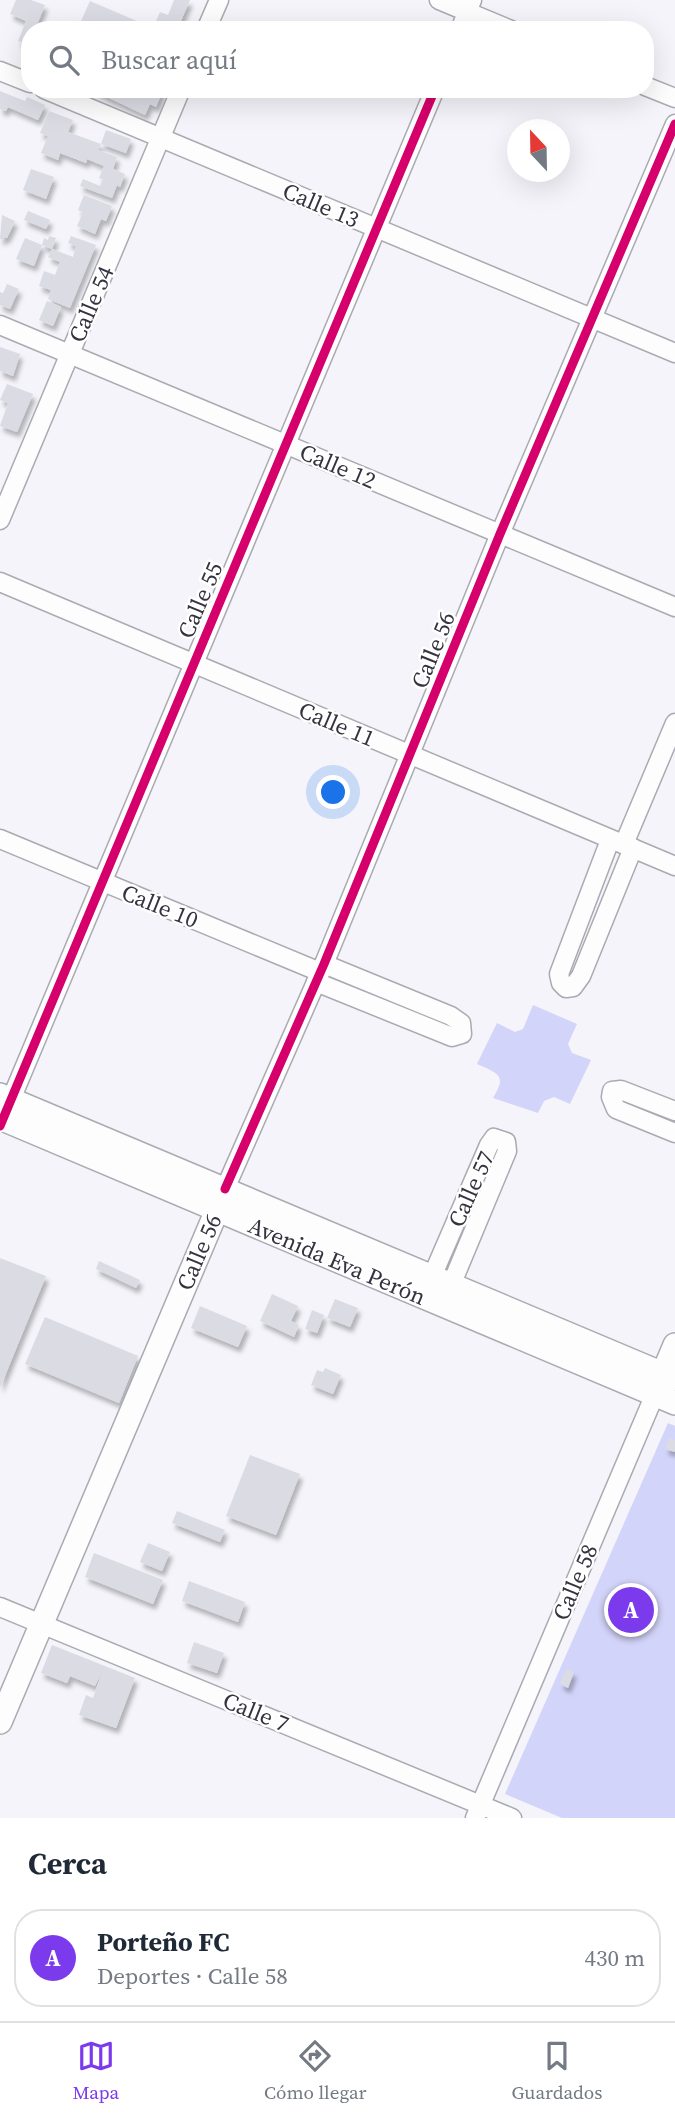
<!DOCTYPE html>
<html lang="es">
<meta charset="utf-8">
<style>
body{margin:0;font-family:"Source Serif 4",serif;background:#f2f2f3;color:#1f2937}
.compass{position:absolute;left:507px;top:119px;width:63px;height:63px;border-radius:50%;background:#fff;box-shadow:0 7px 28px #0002;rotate:338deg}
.you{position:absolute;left:334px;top:793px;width:24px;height:24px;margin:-18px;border:5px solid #fff;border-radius:50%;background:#1a73e8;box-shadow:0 0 0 10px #1a73e833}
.badge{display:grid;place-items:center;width:46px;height:46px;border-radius:50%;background:#7c3aed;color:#fff;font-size:23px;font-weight:700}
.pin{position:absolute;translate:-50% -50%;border:4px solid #fff;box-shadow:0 2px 7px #0006}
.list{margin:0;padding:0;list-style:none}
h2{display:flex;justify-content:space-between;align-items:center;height:91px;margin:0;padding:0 28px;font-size:30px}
h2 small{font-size:23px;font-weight:400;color:#747a83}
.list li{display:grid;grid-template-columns:46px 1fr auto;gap:21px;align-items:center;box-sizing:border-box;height:98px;margin:0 14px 14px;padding:0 14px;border:2px solid #e0e1e3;border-radius:28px}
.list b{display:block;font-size:26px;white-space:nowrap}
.list p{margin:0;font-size:23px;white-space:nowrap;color:#747a83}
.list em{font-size:23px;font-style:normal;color:#747a83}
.icon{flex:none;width:38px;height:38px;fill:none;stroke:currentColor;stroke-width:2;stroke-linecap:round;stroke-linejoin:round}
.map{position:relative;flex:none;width:675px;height:1818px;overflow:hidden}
.search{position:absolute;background:#fff;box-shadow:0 7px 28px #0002;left:21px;right:21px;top:21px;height:77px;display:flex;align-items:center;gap:18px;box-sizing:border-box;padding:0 24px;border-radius:28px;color:#747a83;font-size:26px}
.sheet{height:203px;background:#fff}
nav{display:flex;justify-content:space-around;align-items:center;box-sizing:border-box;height:98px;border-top:2px solid #e0e1e3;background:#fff;font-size:19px;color:#747a83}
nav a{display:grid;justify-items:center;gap:4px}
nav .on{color:#7c3aed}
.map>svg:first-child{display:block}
</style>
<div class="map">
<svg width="675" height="1818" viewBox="0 0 675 1818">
<defs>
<filter id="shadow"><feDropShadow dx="3" dy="5.5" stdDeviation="2" flood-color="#0004"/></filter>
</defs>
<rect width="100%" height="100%" fill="#f4f4fa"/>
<g fill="#d3d4f9">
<path d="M533,1005L577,1024L568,1044L572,1053L591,1060L570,1104L554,1097L544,1101L538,1113L493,1098C507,1075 499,1074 477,1064L497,1023L515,1032L523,1029Z"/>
<path d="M668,1423L675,1426V1818H562L505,1794Z"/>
</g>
<g fill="#dbdbe4" filter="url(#shadow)">
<path d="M16,0H31L45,5L35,30H30L28,45L18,41L26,21L10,14Z"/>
<path d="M174,0H190L177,30H152L160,12L168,15Z"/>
<path d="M90,1L146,25L144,30H77Z"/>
<path d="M90,89H161L163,90L156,107L150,104L145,115Z"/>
<path d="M0,91L25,101L27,97L45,105L38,120L8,107L6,111L0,109Z"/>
<path d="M49,111L73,120L68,132L101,144L98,150L117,157L113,169L125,174L120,187L117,185L112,198L80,186L83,179L100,186L103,179L99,178L104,166L87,159L86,163L60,153L58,160L41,153L48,136L40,133Z"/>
<path d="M106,130L131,139L126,153L101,144Z"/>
<path d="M31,169L54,177L46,199L23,190Z"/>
<path d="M84,195L112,206L106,221L101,219L95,234L77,226L83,212L78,210Z"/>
<path d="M28,211L50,220L46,229L24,220Z"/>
<path d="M2,215L15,221L7,238L4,237L3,240L0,239Z"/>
<path d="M49,236L56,238L52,249L42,245L44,238L48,240Z"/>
<path d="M71,236L96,245L70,308L48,299L51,290L39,286L44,271L55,275L60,262L48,257L52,249L73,257L76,246L68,243Z"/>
<path d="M25,238L42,245L34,266L16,259Z"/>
<path d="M7,284L19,289L10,309L0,305V292L3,293Z"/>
<path d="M47,301L61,307L53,326L39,320Z"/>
<path d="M0,347L20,354L13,376L0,371Z"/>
<path d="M7,384L33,394L17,432L0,426L8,403L0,400Z"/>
<path d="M0,1258L46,1276L0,1388Z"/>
<path d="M99,1261L140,1280L136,1288L96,1269Z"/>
<path d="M272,1294L298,1306L291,1321L299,1325L294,1337L260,1321Z"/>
<path d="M335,1299L358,1308L350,1327L327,1318Z"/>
<path d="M200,1306L247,1326L238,1347L191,1328Z"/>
<path d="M312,1310L324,1315L317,1333L305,1329Z"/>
<path d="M45,1317L138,1356L119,1403L25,1364Z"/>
<path d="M325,1368L341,1375L333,1394L311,1385L317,1370L323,1372Z"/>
<path d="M669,1438L675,1440V1452L665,1449Z"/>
<path d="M250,1455L300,1474L276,1535L226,1516Z"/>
<path d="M177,1511L225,1530L220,1542L172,1523Z"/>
<path d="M148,1543L170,1552L162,1571L140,1562Z"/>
<path d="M94,1553L163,1580L153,1604L85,1577Z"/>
<path d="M189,1581L245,1602L238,1622L182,1601Z"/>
<path d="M194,1642L224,1653L217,1673L187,1663Z"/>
<path d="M52,1645L135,1678L116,1728L79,1715L86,1695L93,1698L102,1672L95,1686L70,1676L67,1683L41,1673Z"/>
<path d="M566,1669L574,1672L568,1688L560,1684Z"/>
</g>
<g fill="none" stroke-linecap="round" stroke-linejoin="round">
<defs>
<g id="minor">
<path d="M439,0L511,30"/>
<path d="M206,30L219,0"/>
<path d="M460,30L472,0"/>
<path d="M0,71L30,83"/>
<path d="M645,86L675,98"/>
<path d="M44,89L675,353"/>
<path d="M0,325L675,607"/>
<path d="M0,520L181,89"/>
<path d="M0,582L675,866"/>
<path d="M0,839L320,972"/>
<path d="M610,840L559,974L561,983L566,988L573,987L581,976L633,848"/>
<path d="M624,844L675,723"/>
<path d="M316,982L452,1037L462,1034L461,1023L451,1016L324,964"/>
<path d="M7,1109L435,89"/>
<path d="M675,1111L621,1090L612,1091L611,1097L616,1109L675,1133"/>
<path d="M225,1189L324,964L500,534L675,124"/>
<path d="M428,1286L489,1145L494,1138L506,1142L507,1151L447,1295"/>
<path d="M0,1607L512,1818"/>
<path d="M475,1818L655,1394"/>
</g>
<g id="major">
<path d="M0,1095L675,1379"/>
<path d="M0,1118L675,1403"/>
<path d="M657,1388L675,1345"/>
<path d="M0,1722L223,1196"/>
</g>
</defs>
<use href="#minor" stroke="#aaaab2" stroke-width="21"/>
<use href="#major" stroke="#aaaab2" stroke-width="26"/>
<use href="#minor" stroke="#fdfdfe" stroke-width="18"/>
<use href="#major" stroke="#fdfdfe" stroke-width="23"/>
<defs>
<g id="cycleway">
<path d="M0,1126L435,89"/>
<path d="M225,1189L324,964L500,534L675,124"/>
</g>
</defs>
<use href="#cycleway" stroke="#fff" stroke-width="13"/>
<use href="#cycleway" stroke="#d6006c" stroke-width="9"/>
</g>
<g text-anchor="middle" stroke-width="5" stroke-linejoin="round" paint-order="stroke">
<g font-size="23" fill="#33343f" stroke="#fff">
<text transform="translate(321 205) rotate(23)" y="8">Calle 13</text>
<text transform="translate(91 304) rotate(-67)" y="8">Calle 54</text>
<text transform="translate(338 466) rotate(23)" y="8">Calle 12</text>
<text transform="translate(200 600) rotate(-67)" y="8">Calle 55</text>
<text transform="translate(433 650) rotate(-68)" y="8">Calle 56</text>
<text transform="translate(337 724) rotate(23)" y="8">Calle 11</text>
<text transform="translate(160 906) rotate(22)" y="8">Calle 10</text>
<text transform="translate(471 1189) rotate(-66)" y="8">Calle 57</text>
<text transform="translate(199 1252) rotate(-67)" y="8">Calle 56</text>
<text transform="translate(337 1261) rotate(23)" y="8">Avenida Eva Perón</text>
<text transform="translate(575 1582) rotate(-67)" y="8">Calle 58</text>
<text transform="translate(256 1712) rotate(22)" y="8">Calle 7</text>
</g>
</g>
</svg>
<svg class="compass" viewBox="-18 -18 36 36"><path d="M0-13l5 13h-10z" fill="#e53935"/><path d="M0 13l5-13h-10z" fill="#747a83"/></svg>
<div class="you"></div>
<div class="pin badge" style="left:631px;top:1610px">A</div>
<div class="search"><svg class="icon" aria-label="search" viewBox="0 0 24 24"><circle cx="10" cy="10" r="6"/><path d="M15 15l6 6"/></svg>Buscar aquí</div>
</div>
<section class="sheet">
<h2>Cerca<small></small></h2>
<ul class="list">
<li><span class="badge">A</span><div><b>Porteño FC</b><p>Deportes · Calle 58</p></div><em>430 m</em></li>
</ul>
</section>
<nav>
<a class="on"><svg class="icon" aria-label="map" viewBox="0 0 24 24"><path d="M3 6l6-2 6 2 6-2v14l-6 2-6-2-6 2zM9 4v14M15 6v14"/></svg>Mapa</a>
<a><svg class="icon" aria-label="directions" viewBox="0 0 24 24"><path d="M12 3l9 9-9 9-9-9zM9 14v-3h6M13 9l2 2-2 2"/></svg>Cómo llegar</a>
<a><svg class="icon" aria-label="saved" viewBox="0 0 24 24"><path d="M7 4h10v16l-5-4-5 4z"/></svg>Guardados</a>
</nav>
